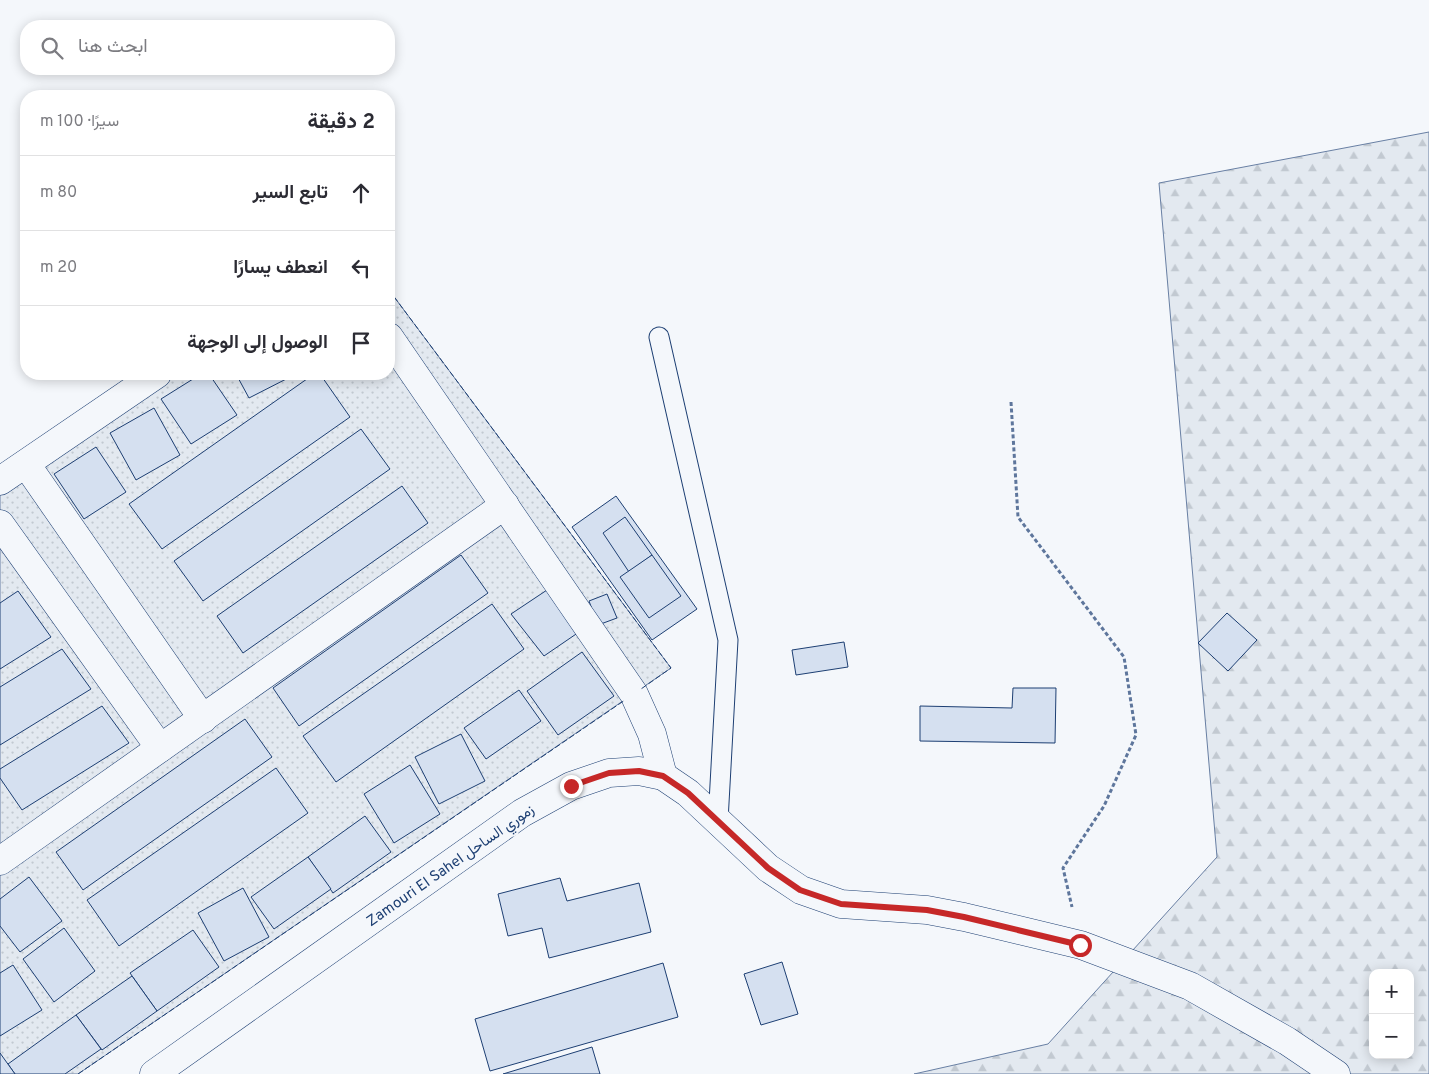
<!DOCTYPE html>
<html lang="ar">
<meta charset="utf-8">
<style>
body{margin:0;font-family:Overpass,Vazirmatn,sans-serif;background:#f2f2f3;color:#2b2b33;direction:rtl}
.controls{position:absolute;right:15px;bottom:15px;display:grid;overflow:hidden;border-radius:10px;box-shadow:0 2px 12px #0003}
.controls button{width:45px;height:45px;display:grid;place-items:center;padding:0;border:0;border-bottom:1px solid #e1e1e2;background:#fff;color:#2b2b33;font:25px sans-serif}
.stop{position:absolute;width:15px;height:15px;margin:-11px;border:4px solid #c62828;border-radius:50%;background:#fff}
.stop.end{background:#c62828;border-color:#fff;box-shadow:0 1px 5px #0008}
.list{margin:0;padding:0;list-style:none}
h2{display:flex;justify-content:space-between;align-items:center;height:65px;margin:0;padding:0 20px;font-size:21px}
h2 small{font-size:16px;font-weight:400;color:#7c7c81}
.list li{display:grid;grid-template-columns:32px 1fr auto;gap:15px;align-items:center;box-sizing:border-box;height:75px;padding:0 20px;border-top:1px solid #e1e1e2}
.list b{display:block;font-size:19px;white-space:nowrap}
.list em{font-size:16px;font-style:normal;color:#7c7c81}
.icon{flex:none;width:28px;height:28px;fill:none;stroke:currentColor;stroke-width:2;stroke-linecap:round;stroke-linejoin:round}
.map{position:relative;flex:none;width:1429px;height:1074px;overflow:hidden;direction:ltr}
.search{position:absolute;background:#fff;box-shadow:0 2px 12px #0003;left:20px;top:20px;width:375px;height:55px;display:flex;align-items:center;gap:12px;box-sizing:border-box;padding:0 18px;border-radius:20px;color:#7c7c81;font-size:19px}
.panel{position:absolute;background:#fff;box-shadow:0 2px 12px #0003;left:20px;top:90px;width:375px;height:290px;border-radius:20px;direction:rtl}
.map>svg:first-child{display:block}
</style>
<div class="map">
<svg width="1429" height="1074" viewBox="0 0 1429 1074">
<defs>
<pattern id="green-dots" width="8" height="8" patternUnits="userSpaceOnUse" patternTransform="scale(1.25)"><rect width="8" height="8" fill="#e3e9f0"/><path d="M2 2h.1M6 6h.1" fill="none" stroke="#c2c9d1" stroke-width="1.8" stroke-linecap="round"/></pattern>
<pattern id="forest-firs" width="22" height="20" patternUnits="userSpaceOnUse" patternTransform="scale(1.25)"><rect width="22" height="20" fill="#e3e9f0"/><path d="M5 1l3.5 6h-7zM16 11l3.5 6h-7z" fill="#c2c9d1"/></pattern>
</defs>
<rect width="100%" height="100%" fill="#f4f7fb"/>
<path fill="url(#green-dots)" stroke="#687fa3" d="M389,290L671,668L78,1074H0V479L157,374H389Z"/>
<path fill="url(#forest-firs)" stroke="#687fa3" fill-rule="evenodd" d="M1429,132V1074H914L1048,1044L1217,857L1159,183ZM1373,973H1410V1055H1373Z"/>
<g fill="#d5e0f0" stroke="#1d3f73">
<path d="M201,374H209L237,415L191,444L161,399Z"/>
<path d="M236,374H296L249,398Z"/>
<path d="M314,374H320L350,417L162,549L129,504Z"/>
<path d="M154,408L180,455L136,480L110,433Z"/>
<path d="M361,429L390,469L203,601L174,561Z"/>
<path d="M96,447L126,492L84,519L54,474Z"/>
<path d="M402,486L428,523L243,653L217,616Z"/>
<path d="M616,496L697,609L652,640L572,527Z"/>
<path d="M625,517L652,555L629,572L603,533Z"/>
<path d="M461,555L488,593L299,726L273,688Z"/>
<path d="M652,555L681,596L649,618L620,577Z"/>
<path d="M550,588L582,630L544,656L511,614Z"/>
<path d="M18,591L51,637L0,669V603Z"/>
<path d="M607,594L617,618L598,625L589,601Z"/>
<path d="M492,604L524,649L336,782L303,736Z"/>
<path d="M1227,613L1257,640L1228,671L1198,643Z"/>
<path d="M844,642L848,667L796,675L792,650Z"/>
<path d="M62,649L91,689L0,745V687Z"/>
<path d="M582,652L614,696L558,735L527,691Z"/>
<path d="M1013,688H1056L1055,743L920,741V706L1012,708Z"/>
<path d="M519,690L541,721L486,759L464,728Z"/>
<path d="M102,706L129,743L22,810L0,778V769Z"/>
<path d="M245,719L272,757L83,890L56,852Z"/>
<path d="M461,734L485,781L439,804L415,757Z"/>
<path d="M410,765L440,814L394,843L364,794Z"/>
<path d="M276,768L308,813L119,946L87,900Z"/>
<path d="M365,816L391,852L333,893L308,857Z"/>
<path d="M308,857L331,889L274,929L251,897Z"/>
<path d="M29,877L62,921L20,952L0,926V899Z"/>
<path d="M560,878L567,901L639,883L651,932L549,958L542,928L508,936L498,894Z"/>
<path d="M243,888L269,937L224,961L198,913Z"/>
<path d="M64,928L95,971L54,1002L23,959Z"/>
<path d="M193,930L219,967L157,1011L130,973Z"/>
<path d="M782,962L798,1014L761,1025L744,974Z"/>
<path d="M663,963L678,1017L490,1071L475,1019Z"/>
<path d="M13,965L42,1010L0,1036V973Z"/>
<path d="M132,976L157,1011L102,1050L76,1015Z"/>
<path d="M76,1015L101,1049L65,1074H15L8,1064Z"/>
<path d="M592,1047L600,1074H503Z"/>
<path d="M0,1053L15,1074H0Z"/>
</g>
<g fill="none" stroke-linecap="round" stroke-linejoin="round">
<defs>
<path id="lane" d="M659,337L728,640L718,821"/>
<g id="street">
<path d="M389,337L634,694L652,734L663,776"/>
<path d="M26,464L203,719"/>
<path d="M0,481L157,374"/>
<path d="M0,524L160,748"/>
<path d="M0,861L505,505"/>
</g>
<path id="secondary" d="M154,1074L522,813L571,786L609,773L639,771L663,776L688,793L768,868L801,890L841,904L927,910L964,917L1081,945L1190,986L1287,1041L1336,1074"/>
</defs>
<use href="#lane" stroke="#1d3f73" stroke-width="21"/>
<use href="#street" stroke="#1d3f73" stroke-width="29"/>
<use href="#secondary" stroke="#1d3f73" stroke-width="29"/>
<path stroke="#5e769c" stroke-width="3" stroke-dasharray="4 2.5" stroke-linecap="butt" d="M1011,402L1018,517L1124,657L1136,735L1104,806L1063,868L1072,907"/>
<use href="#lane" stroke="#f4f7fb" stroke-width="19"/>
<use href="#street" stroke="#f4f7fb" stroke-width="28"/>
<use href="#secondary" stroke="#f4f7fb" stroke-width="28"/>
<g stroke="#1d3f73" stroke-width="1" stroke-dasharray="6 2.5" stroke-linecap="butt">
<path d="M389,290L671,668L641,689"/>
<path d="M78,1074L625,700"/>
</g>
</g>
<g fill="none" stroke-linecap="round" stroke-linejoin="round">
<path stroke="#c62828" stroke-width="6" d="M571,786L609,773L639,771L663,776L688,793L768,868L800,890L841,904L927,910L964,917L1080,945"/>
</g>
<g text-anchor="middle" stroke-width="4" stroke-linejoin="round" paint-order="stroke">
<g font-size="15" fill="#1d3f73" stroke="#f4f7fb">
<text transform="translate(450 865) rotate(-35)" y="5">Zamouri El Sahel زموري الساحل</text>
</g>
</g>
</svg>
<div class="controls">
<button>+</button>
<button>−</button>
</div>
<div class="stop" style="left:1080px;top:945px"></div>
<div class="stop end" style="left:571px;top:786px"></div>
<div class="search"><svg class="icon" aria-label="search" viewBox="0 0 24 24"><circle cx="10" cy="10" r="6"/><path d="M15 15l6 6"/></svg>ابحث هنا</div>
<section class="panel">
<h2>2 دقيقة<small>سيرًا · 100 m</small></h2>
<ul class="list">
<li><svg class="icon" aria-label="ahead" viewBox="0 0 24 24"><path d="M12 20V5M6 11l6-6 6 6"/></svg><div><b>تابع السير</b></div><em>80 m</em></li>
<li><svg class="icon" aria-label="left" viewBox="0 0 24 24"><path d="M17 20v-9H6M10 6l-5 5 5 5"/></svg><div><b>انعطف يسارًا</b></div><em>20 m</em></li>
<li><svg class="icon" aria-label="arrive" viewBox="0 0 24 24"><path d="M6 21V4h12l-3 4 3 4H6"/></svg><div><b>الوصول إلى الوجهة</b></div></li>
</ul>
</section>
</div>
